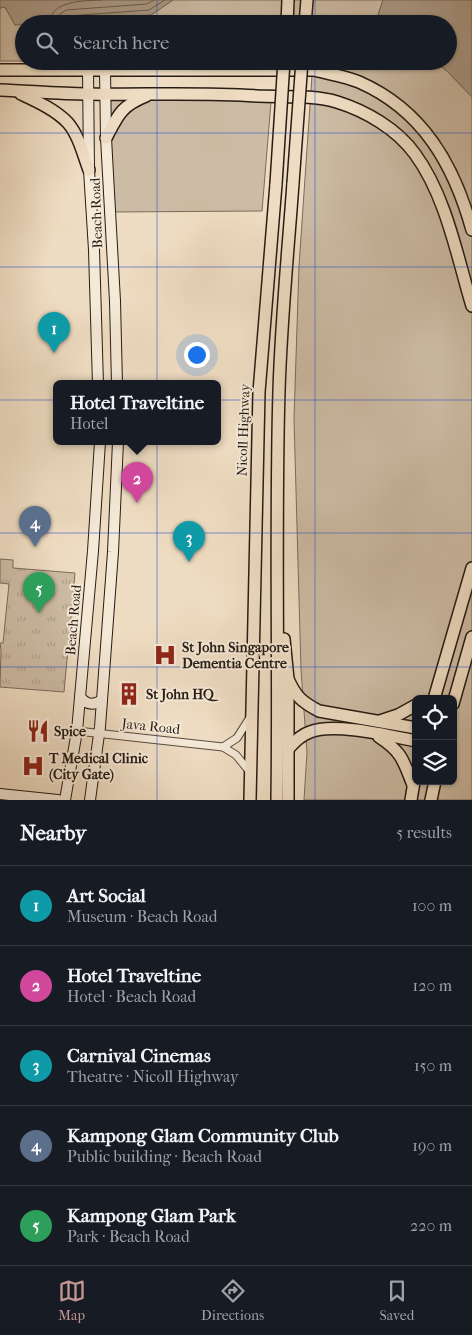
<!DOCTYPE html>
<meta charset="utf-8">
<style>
body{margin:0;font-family:"IM FELL French Canon",serif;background:#20242c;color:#f1f3f6}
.controls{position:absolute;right:15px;bottom:15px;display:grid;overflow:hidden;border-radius:8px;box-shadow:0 1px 4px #0004}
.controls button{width:45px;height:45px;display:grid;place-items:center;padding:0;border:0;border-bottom:1px solid #363941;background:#171b24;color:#f1f3f6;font:25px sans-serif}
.you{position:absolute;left:196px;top:354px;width:18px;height:18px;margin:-12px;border:4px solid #fff;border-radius:50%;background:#1a73e8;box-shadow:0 0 0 8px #1a73e833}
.badge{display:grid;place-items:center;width:32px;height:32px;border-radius:50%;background:#c59692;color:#fff;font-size:16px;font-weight:700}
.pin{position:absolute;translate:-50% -41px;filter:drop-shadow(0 1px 2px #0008)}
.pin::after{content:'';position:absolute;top:26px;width:18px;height:15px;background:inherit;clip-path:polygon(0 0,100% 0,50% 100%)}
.popup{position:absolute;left:53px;top:380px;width:168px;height:65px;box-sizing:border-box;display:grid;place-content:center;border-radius:8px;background:#171b24;filter:drop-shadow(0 1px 4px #0005);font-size:16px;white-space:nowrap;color:#9ea1a6}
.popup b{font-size:19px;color:#f1f3f6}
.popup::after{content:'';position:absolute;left:50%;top:100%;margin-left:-10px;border:10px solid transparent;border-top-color:#171b24}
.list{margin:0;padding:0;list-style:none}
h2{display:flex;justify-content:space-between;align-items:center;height:65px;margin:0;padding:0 20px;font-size:21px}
h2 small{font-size:16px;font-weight:400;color:#9ea1a6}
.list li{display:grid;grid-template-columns:32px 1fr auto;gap:15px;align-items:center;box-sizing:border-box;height:80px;padding:0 20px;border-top:1px solid #363941}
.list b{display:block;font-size:19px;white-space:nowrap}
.list p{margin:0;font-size:16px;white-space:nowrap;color:#9ea1a6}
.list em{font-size:16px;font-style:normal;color:#9ea1a6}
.icon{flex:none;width:28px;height:28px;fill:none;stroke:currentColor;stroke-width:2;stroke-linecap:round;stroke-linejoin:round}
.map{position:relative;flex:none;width:472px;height:800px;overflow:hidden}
.search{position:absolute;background:#171b24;box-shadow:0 1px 4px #0004;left:15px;right:15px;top:15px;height:55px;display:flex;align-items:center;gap:12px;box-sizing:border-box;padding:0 18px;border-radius:28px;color:#9ea1a6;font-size:19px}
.sheet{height:465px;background:#171b24}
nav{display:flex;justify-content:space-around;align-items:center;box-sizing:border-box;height:70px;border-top:1px solid #363941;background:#171b24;font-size:14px;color:#9ea1a6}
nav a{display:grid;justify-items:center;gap:2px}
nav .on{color:#c59692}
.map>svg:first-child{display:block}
</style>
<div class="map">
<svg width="472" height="800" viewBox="0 0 472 800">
<defs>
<pattern id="park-tufts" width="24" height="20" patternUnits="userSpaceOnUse" patternTransform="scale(1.25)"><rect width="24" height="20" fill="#cdbca5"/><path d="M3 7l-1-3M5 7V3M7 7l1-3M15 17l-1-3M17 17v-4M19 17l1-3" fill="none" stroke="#b0a18d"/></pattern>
</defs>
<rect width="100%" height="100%" fill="#efddc3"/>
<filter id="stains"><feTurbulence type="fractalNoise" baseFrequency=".004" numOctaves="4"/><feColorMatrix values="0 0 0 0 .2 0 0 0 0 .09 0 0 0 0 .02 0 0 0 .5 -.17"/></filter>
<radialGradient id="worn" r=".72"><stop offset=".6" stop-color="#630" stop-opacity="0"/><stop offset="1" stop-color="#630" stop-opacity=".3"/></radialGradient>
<g fill="#cdbca5" stroke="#7a6c5c" fill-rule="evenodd">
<path d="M173,0H383L375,24H34L151,15Z"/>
<path d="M5,7L15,25L24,24V61H122H0V8Z"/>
<path d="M313,61H434L447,71L472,97V800H304L307,752L301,670L294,419L299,266ZM416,699H453V781H416Z"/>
<path d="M104,94L271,102L262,211L111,212Z"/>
</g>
<path fill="url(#park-tufts)" stroke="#7a6c5c" d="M0,559L13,560V568L75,573L64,692L0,687L1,650L0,643H3L9,584L0,583Z"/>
<g fill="#ab9b88" stroke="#76685a">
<path d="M0,0H173L151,15L15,25L5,7L0,8Z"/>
<path d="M383,0H472V97L447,71L434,61H448V24H375Z"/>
</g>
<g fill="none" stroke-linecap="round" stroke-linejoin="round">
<g stroke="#695c4e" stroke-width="1">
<path d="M49,24C50,0 83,1 102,0"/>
<path d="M56,24L59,15L66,10L147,4L154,0"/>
<path d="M62,24L64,19L68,16L149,10L165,0"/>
</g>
<defs>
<g id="minor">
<path d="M77,731L223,747L236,755L250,772"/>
<path d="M223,747L237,738L249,719"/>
</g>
<g id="secondary">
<path d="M88,70L89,170L94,250L98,384"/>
<path d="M105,70L106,138L115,301L117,384"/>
<path d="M80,697C87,705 93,706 102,700"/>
<path d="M0,794L58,800"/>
<path d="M65,800L77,731L93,551L100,442"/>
<path d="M90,800L100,727L113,552L118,442"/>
</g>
<g id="primary">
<path d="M0,70H314C329,74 345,76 359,82C423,110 454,165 472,230"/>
<path d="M0,90C29,91 58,94 87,94C144,95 201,92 258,96C281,97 316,95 337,102C366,111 397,129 415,154C446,196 457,256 472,306"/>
<path d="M21,94C36,101 56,110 68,123C79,136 83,154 89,170"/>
<path d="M106,138C118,115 121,106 146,96"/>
<path d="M288,679C296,697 302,702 319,711L416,728"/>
<path d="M434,699L472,568"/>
<path d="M453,704L472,637"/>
<path d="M380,721L398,715L416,705"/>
<path d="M379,737C402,752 403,760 413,785"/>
<path d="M289,748C295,741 301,735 310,732C334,722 390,736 416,741"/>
<path d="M411,800L416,770"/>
<path d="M431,800L435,781"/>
</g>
<g id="trunk">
<path d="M287,24L288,0"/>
<path d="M305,24L307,0"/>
<path d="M284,639L288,679V800"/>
<path d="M250,800L259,392L276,184"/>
<path d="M277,800C279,664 275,527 279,391C281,322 288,252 293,183"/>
</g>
</defs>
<use href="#minor" stroke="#594c40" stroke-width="9"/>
<use href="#secondary" stroke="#271c14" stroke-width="12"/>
<use href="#primary" stroke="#271c14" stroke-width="14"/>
<use href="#trunk" stroke="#271c14" stroke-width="14"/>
<use href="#minor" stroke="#f5e9d8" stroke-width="7"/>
<use href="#secondary" stroke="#f5e9d8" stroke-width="10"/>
<use href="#primary" stroke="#efddc3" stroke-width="11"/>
<use href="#trunk" stroke="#efddc3" stroke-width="11"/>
<defs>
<g id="trunk-bridge">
<path d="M293,183L302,61"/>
<path d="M276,184L284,61"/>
</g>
</defs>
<use href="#trunk-bridge" stroke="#271c14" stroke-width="14" stroke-linecap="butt"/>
<use href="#trunk-bridge" stroke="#efddc3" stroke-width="11"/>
</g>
<path fill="none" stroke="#1d4ed8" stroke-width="1" stroke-opacity="0.55" d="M157,0V24M315,0V24M157,61V800M315,61V800M0,133H472M0,267H472M0,400H472M0,533H472M0,667H472"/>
<defs>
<symbol id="hospital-bare" viewBox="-9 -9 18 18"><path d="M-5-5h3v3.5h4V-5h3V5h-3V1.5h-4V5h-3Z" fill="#8f2418" stroke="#f5e9d8" stroke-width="2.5" paint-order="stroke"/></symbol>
<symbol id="building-bare" viewBox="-9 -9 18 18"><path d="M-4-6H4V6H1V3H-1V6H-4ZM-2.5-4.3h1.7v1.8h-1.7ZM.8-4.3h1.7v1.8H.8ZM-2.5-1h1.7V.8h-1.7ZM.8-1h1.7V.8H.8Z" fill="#8f2418" stroke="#f5e9d8" stroke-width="2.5" paint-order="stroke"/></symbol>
<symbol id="restaurant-bare" viewBox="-9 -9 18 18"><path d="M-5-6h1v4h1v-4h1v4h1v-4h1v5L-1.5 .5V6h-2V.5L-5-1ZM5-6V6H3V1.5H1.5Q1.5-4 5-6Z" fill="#8f2418" stroke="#f5e9d8" stroke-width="2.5" paint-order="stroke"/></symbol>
</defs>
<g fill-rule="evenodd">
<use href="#hospital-bare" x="149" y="639" width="32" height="32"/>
<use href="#building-bare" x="113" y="678" width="32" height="32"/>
<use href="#restaurant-bare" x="22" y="715" width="32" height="32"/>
<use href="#hospital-bare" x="17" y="750" width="32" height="32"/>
</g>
<g text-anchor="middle" stroke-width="4" stroke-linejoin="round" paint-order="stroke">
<g font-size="14" fill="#271c14" stroke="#f5e9d8">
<text transform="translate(96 213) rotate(-92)" y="5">Beach Road</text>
<text transform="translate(243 430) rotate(-88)" y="5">Nicoll Highway</text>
<text transform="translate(73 620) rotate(-85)" y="5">Beach Road</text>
<text transform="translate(151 726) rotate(6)" y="5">Java Road</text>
</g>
<g font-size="14" font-weight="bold" fill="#271c14" stroke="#f5e9d8" text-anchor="start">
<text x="182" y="652">St John Singapore<tspan x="182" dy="16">Dementia Centre</tspan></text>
<text x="146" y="699">St John HQ</text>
<text x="54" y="736">Spice</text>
<text x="49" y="763">T Medical Clinic<tspan x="49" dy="16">(City Gate)</tspan></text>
</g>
</g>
<rect width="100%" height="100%" filter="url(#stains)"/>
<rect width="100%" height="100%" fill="url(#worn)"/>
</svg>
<div class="controls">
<button><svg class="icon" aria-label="locate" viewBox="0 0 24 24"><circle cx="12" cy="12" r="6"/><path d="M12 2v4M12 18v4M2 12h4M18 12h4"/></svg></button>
<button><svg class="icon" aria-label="layers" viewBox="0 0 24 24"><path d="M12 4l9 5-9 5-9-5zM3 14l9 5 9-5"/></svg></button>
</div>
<div class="you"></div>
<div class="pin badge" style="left:54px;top:353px;background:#0f9aa8">1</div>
<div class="pin badge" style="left:137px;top:503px;background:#d1479c">2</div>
<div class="popup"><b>Hotel Traveltine</b>Hotel</div>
<div class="pin badge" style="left:189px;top:562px;background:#0f9aa8">3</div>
<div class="pin badge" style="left:35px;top:547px;background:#5c6f8a">4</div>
<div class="pin badge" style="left:39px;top:613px;background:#2e9e5b">5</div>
<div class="search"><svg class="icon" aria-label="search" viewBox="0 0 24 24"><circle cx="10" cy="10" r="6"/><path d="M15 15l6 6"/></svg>Search here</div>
</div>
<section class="sheet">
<h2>Nearby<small>5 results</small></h2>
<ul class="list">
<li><span class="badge" style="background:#0f9aa8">1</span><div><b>Art Social</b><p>Museum · Beach Road</p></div><em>100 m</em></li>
<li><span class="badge" style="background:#d1479c">2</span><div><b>Hotel Traveltine</b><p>Hotel · Beach Road</p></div><em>120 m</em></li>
<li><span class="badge" style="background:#0f9aa8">3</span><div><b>Carnival Cinemas</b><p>Theatre · Nicoll Highway</p></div><em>150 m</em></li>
<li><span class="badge" style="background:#5c6f8a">4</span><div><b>Kampong Glam Community Club</b><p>Public building · Beach Road</p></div><em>190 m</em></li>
<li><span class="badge" style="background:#2e9e5b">5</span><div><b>Kampong Glam Park</b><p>Park · Beach Road</p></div><em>220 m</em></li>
</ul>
</section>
<nav>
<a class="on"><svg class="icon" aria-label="map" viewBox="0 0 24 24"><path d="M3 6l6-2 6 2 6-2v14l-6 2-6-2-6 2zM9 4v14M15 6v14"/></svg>Map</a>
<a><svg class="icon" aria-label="directions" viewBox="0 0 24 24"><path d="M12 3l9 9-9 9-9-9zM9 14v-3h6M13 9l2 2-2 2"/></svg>Directions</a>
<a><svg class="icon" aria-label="saved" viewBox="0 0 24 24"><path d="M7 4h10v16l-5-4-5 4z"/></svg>Saved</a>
</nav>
